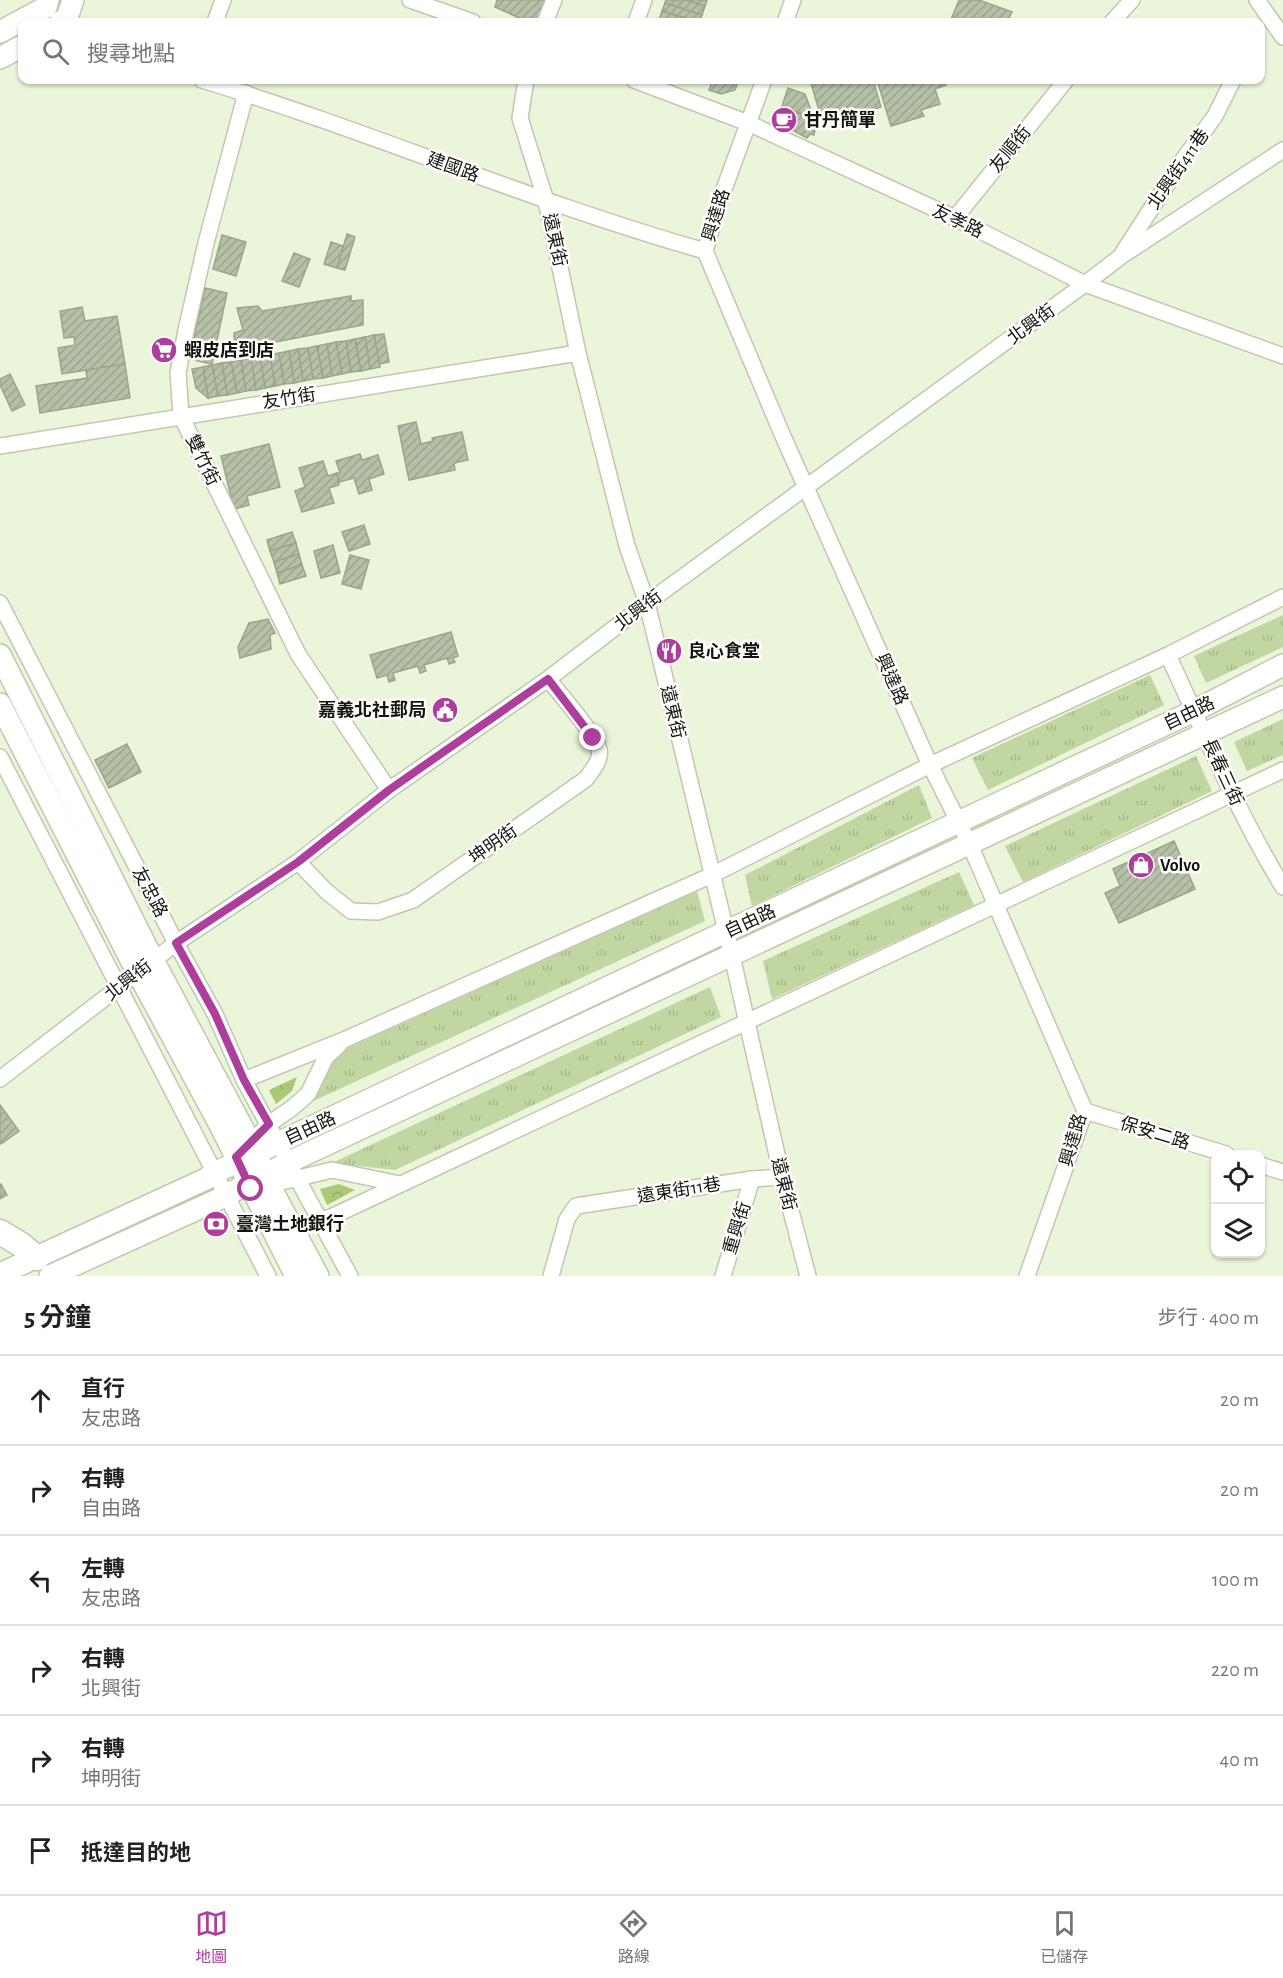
<!DOCTYPE html>
<html lang="zh-TW">
<meta charset="utf-8">
<style>
body{margin:0;font-family:"Alegreya Sans","Noto Sans TC",sans-serif;background:#f2f2f2;color:#222}
.controls{position:absolute;right:18px;bottom:18px;display:grid;overflow:hidden;border-radius:12px;box-shadow:0 2px 4px #0004}
.controls button{width:54px;height:54px;display:grid;place-items:center;padding:0;border:0;border-bottom:2px solid #e0e0e0;background:#fff;color:#222;font:30px sans-serif}
.stop{position:absolute;width:18px;height:18px;margin:-14px;border:4px solid #ad3e9c;border-radius:50%;background:#fff}
.stop.end{background:#ad3e9c;border-color:#fff;box-shadow:0 2px 6px #0008}
.list{margin:0;padding:0;list-style:none}
h2{display:flex;justify-content:space-between;align-items:center;height:78px;margin:0;padding:0 24px;font-size:26px}
h2 small{font-size:20px;font-weight:400;color:#767676}
.list li{display:grid;grid-template-columns:39px 1fr auto;gap:18px;align-items:center;box-sizing:border-box;height:90px;padding:0 24px;border-top:2px solid #e0e0e0}
.list b{display:block;font-size:22px;white-space:nowrap}
.list p{margin:0;font-size:20px;white-space:nowrap;color:#767676}
.list em{font-size:20px;font-style:normal;color:#767676}
.icon{flex:none;width:33px;height:33px;fill:none;stroke:currentColor;stroke-width:2;stroke-linecap:round;stroke-linejoin:round}
.map{position:relative;flex:none;width:1283px;height:1276px;overflow:hidden}
.search{position:absolute;background:#fff;box-shadow:0 2px 4px #0004;left:18px;right:18px;top:18px;height:66px;display:flex;align-items:center;gap:15px;box-sizing:border-box;padding:0 21px;border-radius:12px;color:#767676;font-size:22px}
.sheet{height:618px;background:#fff}
nav{display:flex;justify-content:space-around;align-items:center;box-sizing:border-box;height:84px;border-top:2px solid #e0e0e0;background:#fff;font-size:16px;color:#767676}
nav a{display:grid;justify-items:center;gap:3px}
nav .on{color:#ad3e9c}
.map>svg:first-child{display:block}
</style>
<div class="map">
<svg width="1283" height="1276" viewBox="0 0 1283 1276">
<defs>
<pattern id="grass-tufts" width="24" height="20" patternUnits="userSpaceOnUse" patternTransform="scale(1.5)"><rect width="24" height="20" fill="#c2d6a1"/><path d="M3 7l-1-3M5 7V3M7 7l1-3M15 17l-1-3M17 17v-4M19 17l1-3" fill="none" stroke="#a6b789"/></pattern>
<pattern id="forest-crowns" width="20" height="18" patternUnits="userSpaceOnUse" patternTransform="scale(1.5)"><rect width="20" height="18" fill="#abc875"/><path d="M2 6a3 3 0 1 1 6 0M12 15a3 3 0 1 1 6 0" fill="none" stroke="#92ab64"/></pattern>
<pattern id="building-hatch" width="6" height="6" patternUnits="userSpaceOnUse" patternTransform="scale(1.5)"><rect width="6" height="6" fill="#b6c0a6"/><path d="M-1 1l2-2M0 6l6-6M5 7l2-2" fill="none" stroke="#9ca48e"/></pattern>
</defs>
<rect width="100%" height="100%" fill="#eaf5d9"/>
<g fill="url(#grass-tufts)">
<path d="M1283,615V647L1206,683L1194,656Z"/>
<path d="M1150,675L1164,705L988,790L972,758Z"/>
<path d="M1283,719V755L1247,771L1234,742Z"/>
<path d="M1196,756L1212,791L1023,882L1005,846Z"/>
<path d="M919,785L932,818L752,906L745,875Z"/>
<path d="M959,872L974,905L772,999L763,961Z"/>
<path d="M697,891L705,921L311,1102L337,1053Z"/>
<path d="M710,987L721,1017L395,1170L332,1163Z"/>
</g>
<g fill="url(#forest-crowns)">
<path d="M297,1077L292,1091L276,1104L269,1090Z"/>
<path d="M339,1184L355,1190L327,1205L320,1189Z"/>
</g>
<g fill="url(#building-hatch)" stroke="#9ba58b" stroke-width="1.5">
<path d="M497,0H546L541,15L533,21H526L495,7Z"/>
<path d="M666,0H686L705,6L702,15L665,3Z"/>
<path d="M686,0H707L705,6Z"/>
<path d="M959,0H979L1012,12L1007,22H950Z"/>
<path d="M665,3L702,15L699,22L662,11Z"/>
<path d="M662,11L697,22H667L659,20Z"/>
<path d="M713,80H739L735,90L721,94L709,90Z"/>
<path d="M810,80H873L881,107L823,124Z"/>
<path d="M877,80H944L946,85L935,89L940,104L921,110L924,116L891,126Z"/>
<path d="M788,88L805,94L811,110L808,116L782,106Z"/>
<path d="M783,107L817,121L814,135L810,134L807,138L783,125L779,116Z"/>
<path d="M347,234L355,237L345,270L337,268Z"/>
<path d="M222,235L246,242L236,276L213,269Z"/>
<path d="M331,242L343,246L337,268L324,264Z"/>
<path d="M294,253L310,259L299,287L282,281Z"/>
<path d="M205,288L227,293L212,364L189,359Z"/>
<path d="M351,296V301L363,300V325L235,350L234,333L243,330L237,308L258,306L262,311Z"/>
<path d="M82,307L85,321L117,316L125,364L62,374L58,348L75,345L74,337L64,338L60,311Z"/>
<path d="M384,334L389,362L379,364L374,335Z"/>
<path d="M374,335L380,367L370,369L365,337Z"/>
<path d="M365,337L370,369L361,371L355,339Z"/>
<path d="M355,339L361,371L351,372L346,341Z"/>
<path d="M346,341L351,372L342,374L336,342Z"/>
<path d="M336,342L342,374L332,376L327,344Z"/>
<path d="M327,344L332,376L323,378L317,346Z"/>
<path d="M317,346L323,378L313,379L308,348Z"/>
<path d="M308,348L313,379L303,381L298,349Z"/>
<path d="M298,349L303,381L294,383L289,351Z"/>
<path d="M289,351L294,383L284,384L279,353Z"/>
<path d="M279,353L284,384L275,386L270,355Z"/>
<path d="M270,355L275,386L265,388L260,356Z"/>
<path d="M260,356L265,388L256,390L251,358Z"/>
<path d="M251,358L256,390L246,391L241,360Z"/>
<path d="M241,360L246,391L237,393L231,362Z"/>
<path d="M231,362L237,393L227,395L222,363Z"/>
<path d="M222,363L227,395L218,396L212,365Z"/>
<path d="M125,364L130,398L40,413L36,386L87,378L86,370Z"/>
<path d="M212,365L218,396L208,398L203,367Z"/>
<path d="M203,367L208,398L196,388L192,369Z"/>
<path d="M10,374L25,405L12,411L0,385V379Z"/>
<path d="M416,422L421,444L433,441L432,438L462,432L468,460L454,463L455,470L409,480L398,426Z"/>
<path d="M269,444L280,487L247,496L249,505L234,509L221,456Z"/>
<path d="M360,454L362,460L378,455L384,474L369,479L372,490L359,494L354,478L339,482L337,473H340L336,461Z"/>
<path d="M323,461L328,476L337,473L339,485L329,488L334,503L302,512L295,491L305,487L299,468Z"/>
<path d="M364,525L370,544L349,551L342,532Z"/>
<path d="M292,532L296,543L270,551L267,540Z"/>
<path d="M296,543L299,554L274,562L270,551Z"/>
<path d="M333,545L340,573L321,578L314,551Z"/>
<path d="M299,554L302,565L277,573L274,562Z"/>
<path d="M350,555L369,560L361,589L342,584Z"/>
<path d="M302,565L306,576L280,584L277,573Z"/>
<path d="M268,619L275,633L270,635L271,649L240,658L238,647L249,623Z"/>
<path d="M451,632L458,656L453,658L455,662L449,664L447,658L424,665L426,671L420,673L418,666L393,673L395,680L389,682L387,675L377,678L370,655Z"/>
<path d="M127,744L141,772L109,788L95,760Z"/>
<path d="M1174,841L1195,889L1119,923L1105,893L1120,886L1113,869Z"/>
<path d="M0,1105L19,1131L1,1144L0,1142Z"/>
<path d="M1,1184L7,1195L0,1199V1185Z"/>
</g>
<g fill="none" stroke-linecap="round" stroke-linejoin="round">
<defs>
<g id="street">
<path d="M410,0L473,22"/>
<path d="M1257,0L1283,37"/>
<path d="M215,22L223,0"/>
<path d="M545,22L554,0"/>
<path d="M636,22L644,0"/>
<path d="M785,22L793,0"/>
<path d="M1112,22L1132,0"/>
<path d="M202,80C372,132 535,203 705,251"/>
<path d="M526,80L520,118L546,201L578,353L627,546L647,603L732,956L782,1177L808,1276"/>
<path d="M634,80L748,123L955,218L1085,284L1283,356"/>
<path d="M764,80L719,203L705,251L782,434L930,765L970,845L1085,1111L1027,1276"/>
<path d="M246,93L206,243L186,330L178,373L181,416L298,654L389,790"/>
<path d="M955,218L1066,80"/>
<path d="M1122,254L1182,161L1215,116L1233,80"/>
<path d="M0,446L578,353"/>
<path d="M0,603L176,943L215,1014L244,1080L350,1276"/>
<path d="M1168,655C1204,733 1238,813 1283,887"/>
<path d="M0,757L268,1276"/>
<path d="M298,862L327,892L351,911L378,912L413,900L586,779C592,770 602,760 599,749C595,734 559,693 548,679"/>
<path d="M0,1079L176,943L298,862L389,790L548,679L647,603L1085,284L1120,257L1283,150"/>
<path d="M244,1080L346,1039L712,875L930,765L1168,655L1283,597"/>
<path d="M1085,1111L1226,1154"/>
<path d="M245,1149L269,1124L292,1108L308,1094L326,1057L339,1045"/>
<path d="M1260,1165L1283,1172"/>
<path d="M261,1187L332,1170L400,1184"/>
<path d="M318,1220L331,1217L1283,770"/>
<path d="M551,1276L567,1219L576,1206L752,1179L782,1177"/>
<path d="M723,1276L752,1179"/>
</g>
<g id="secondary">
<path d="M60,22L67,18L73,0"/>
<path d="M0,32L46,7L48,0"/>
<path d="M0,58L22,46"/>
<path d="M0,655L153,960L251,1144L274,1194L318,1276"/>
<path d="M0,704L131,960L220,1125L296,1276"/>
<path d="M0,1274L206,1179L214,1173L1194,711L1283,665"/>
<path d="M50,1276L215,1201L289,1162L1283,697"/>
</g>
<path id="primary" d="M0,1232L20,1244L37,1258"/>
</defs>
<use href="#street" stroke="#bfc9ae" stroke-width="18"/>
<use href="#secondary" stroke="#bfc9ae" stroke-width="24"/>
<use href="#primary" stroke="#bfc9ae" stroke-width="27"/>
<use href="#street" stroke="#fff" stroke-width="15"/>
<use href="#secondary" stroke="#fff" stroke-width="21"/>
<use href="#primary" stroke="#fff" stroke-width="24"/>
</g>
<g fill="none" stroke-linecap="round" stroke-linejoin="round">
<path stroke="#ad3e9c" stroke-width="8" d="M251,1189L236,1157L269,1124L244,1080L215,1014L176,943L298,862L389,790L548,679L593,738"/>
</g>
<defs>
<symbol id="cafe-disc" viewBox="-11 -11 22 22"><circle r="9.5" fill="#ad3e9c" stroke="#fff"/><path d="M-5.5-4.5H6V0H3Q3 3.5 0 3.5H-2.5Q-5.5 3.5-5.5 0ZM3-3.2v2h1.7v-2ZM-6 4.5H4V6H-6Z" fill="#fff"/></symbol>
<symbol id="supermarket-disc" viewBox="-11 -11 22 22"><circle r="9.5" fill="#ad3e9c" stroke="#fff"/><path d="M-6-5.5h2.5l.6 2H6L4.5 2H-2.5L-4.4-4H-6ZM-1.5 3.2a1.3 1.3 0 1 0 .1 0ZM3 3.2a1.3 1.3 0 1 0 .1 0Z" fill="#fff"/></symbol>
<symbol id="restaurant-disc" viewBox="-11 -11 22 22"><circle r="9.5" fill="#ad3e9c" stroke="#fff"/><path d="M-5-6h1v4h1v-4h1v4h1v-4h1v5L-1.5 .5V6h-2V.5L-5-1ZM5-6V6H3V1.5H1.5Q1.5-4 5-6Z" fill="#fff"/></symbol>
<symbol id="civic-disc" viewBox="-11 -11 22 22"><circle r="9.5" fill="#ad3e9c" stroke="#fff"/><path d="M-.6-6.5H3V-4.5H.6V-3L4-1V1h2V6H-6V1h2V-1L-.6-3ZM-1.2 2.5V6h2.4V2.5Z" fill="#fff"/></symbol>
<symbol id="shop-disc" viewBox="-11 -11 22 22"><circle r="9.5" fill="#ad3e9c" stroke="#fff"/><path d="M-5-2.5h2.3a2.7 3.5 0 0 1 5.4 0H5L5.5 6h-11ZM-1.5-2.5h3a1.5 2.3 0 0 0-3 0Z" fill="#fff"/></symbol>
<symbol id="bank-disc" viewBox="-11 -11 22 22"><circle r="9.5" fill="#ad3e9c" stroke="#fff"/><path d="M-6-4H6V4H-6ZM0-2.3a2.3 2.3 0 1 0 0 4.6a2.3 2.3 0 1 0 0-4.6Z" fill="#fff"/></symbol>
</defs>
<g fill-rule="evenodd">
<use href="#cafe-disc" x="769" y="105" width="30" height="30"/>
<use href="#supermarket-disc" x="149" y="335" width="30" height="30"/>
<use href="#restaurant-disc" x="654" y="636" width="30" height="30"/>
<use href="#civic-disc" x="430" y="695" width="30" height="30"/>
<use href="#shop-disc" x="1126" y="850" width="30" height="30"/>
<use href="#bank-disc" x="201" y="1209" width="30" height="30"/>
</g>
<g text-anchor="middle" stroke-width="5" stroke-linejoin="round" paint-order="stroke">
<g font-size="18" font-weight="bold" fill="#13160c" stroke="#fff" text-anchor="start">
<text x="804" y="126">甘丹簡單</text>
<text x="184" y="356">蝦皮店到店</text>
<text x="688" y="657">良心食堂</text>
<text x="426" y="716" text-anchor="end">嘉義北社郵局</text>
<text x="1160" y="871">Volvo</text>
<text x="236" y="1230">臺灣土地銀行</text>
</g>
<g font-size="18" fill="#13160c" stroke="#fff">
<text transform="translate(1010 149) rotate(-51)" y="6">友順街</text>
<text transform="translate(453 167) rotate(20)" y="6">建國路</text>
<text transform="translate(1178 169) rotate(-55)" y="6">北興街411巷</text>
<text transform="translate(716 215) rotate(-73)" y="6">興達路</text>
<text transform="translate(958 221) rotate(26)" y="6">友孝路</text>
<text transform="translate(555 240) rotate(78)" y="6">遠東街</text>
<text transform="translate(1031 324) rotate(-36)" y="6">北興街</text>
<text transform="translate(289 398) rotate(-9)" y="6">友竹街</text>
<text transform="translate(203 460) rotate(64)" y="6">雙竹街</text>
<text transform="translate(638 610) rotate(-37)" y="6">北興街</text>
<text transform="translate(892 679) rotate(66)" y="6">興達路</text>
<text transform="translate(673 712) rotate(77)" y="6">遠東街</text>
<text transform="translate(1189 713) rotate(-26)" y="6">自由路</text>
<text transform="translate(1223 772) rotate(65)" y="6">長春三街</text>
<text transform="translate(493 844) rotate(-35)" y="6">坤明街</text>
<text transform="translate(150 892) rotate(62)" y="6">友忠路</text>
<text transform="translate(750 921) rotate(-25)" y="6">自由路</text>
<text transform="translate(128 980) rotate(-38)" y="6">北興街</text>
<text transform="translate(310 1128) rotate(-25)" y="6">自由路</text>
<text transform="translate(1155 1133) rotate(17)" y="6">保安二路</text>
<text transform="translate(1073 1140) rotate(-74)" y="6">興達路</text>
<text transform="translate(784 1184) rotate(76)" y="6">遠東街</text>
<text transform="translate(679 1190) rotate(-9)" y="6">遠東街11巷</text>
<text transform="translate(737 1228) rotate(-73)" y="6">重興街</text>
</g>
</g>
</svg>
<div class="controls">
<button><svg class="icon" aria-label="locate" viewBox="0 0 24 24"><circle cx="12" cy="12" r="6"/><path d="M12 2v4M12 18v4M2 12h4M18 12h4"/></svg></button>
<button><svg class="icon" aria-label="layers" viewBox="0 0 24 24"><path d="M12 4l9 5-9 5-9-5zM3 14l9 5 9-5"/></svg></button>
</div>
<div class="stop" style="left:251px;top:1189px"></div>
<div class="stop end" style="left:593px;top:738px"></div>
<div class="search"><svg class="icon" aria-label="search" viewBox="0 0 24 24"><circle cx="10" cy="10" r="6"/><path d="M15 15l6 6"/></svg>搜尋地點</div>
</div>
<section class="sheet">
<h2>5 分鐘<small>步行 · 400 m</small></h2>
<ul class="list">
<li><svg class="icon" aria-label="ahead" viewBox="0 0 24 24"><path d="M12 20V5M6 11l6-6 6 6"/></svg><div><b>直行</b><p>友忠路</p></div><em>20 m</em></li>
<li><svg class="icon" aria-label="right" viewBox="0 0 24 24"><path d="M7 20v-9h11M14 6l5 5-5 5"/></svg><div><b>右轉</b><p>自由路</p></div><em>20 m</em></li>
<li><svg class="icon" aria-label="left" viewBox="0 0 24 24"><path d="M17 20v-9H6M10 6l-5 5 5 5"/></svg><div><b>左轉</b><p>友忠路</p></div><em>100 m</em></li>
<li><svg class="icon" aria-label="right" viewBox="0 0 24 24"><path d="M7 20v-9h11M14 6l5 5-5 5"/></svg><div><b>右轉</b><p>北興街</p></div><em>220 m</em></li>
<li><svg class="icon" aria-label="right" viewBox="0 0 24 24"><path d="M7 20v-9h11M14 6l5 5-5 5"/></svg><div><b>右轉</b><p>坤明街</p></div><em>40 m</em></li>
<li><svg class="icon" aria-label="arrive" viewBox="0 0 24 24"><path d="M6 21V4h12l-3 4 3 4H6"/></svg><div><b>抵達目的地</b></div></li>
</ul>
</section>
<nav>
<a class="on"><svg class="icon" aria-label="map" viewBox="0 0 24 24"><path d="M3 6l6-2 6 2 6-2v14l-6 2-6-2-6 2zM9 4v14M15 6v14"/></svg>地圖</a>
<a><svg class="icon" aria-label="directions" viewBox="0 0 24 24"><path d="M12 3l9 9-9 9-9-9zM9 14v-3h6M13 9l2 2-2 2"/></svg>路線</a>
<a><svg class="icon" aria-label="saved" viewBox="0 0 24 24"><path d="M7 4h10v16l-5-4-5 4z"/></svg>已儲存</a>
</nav>
